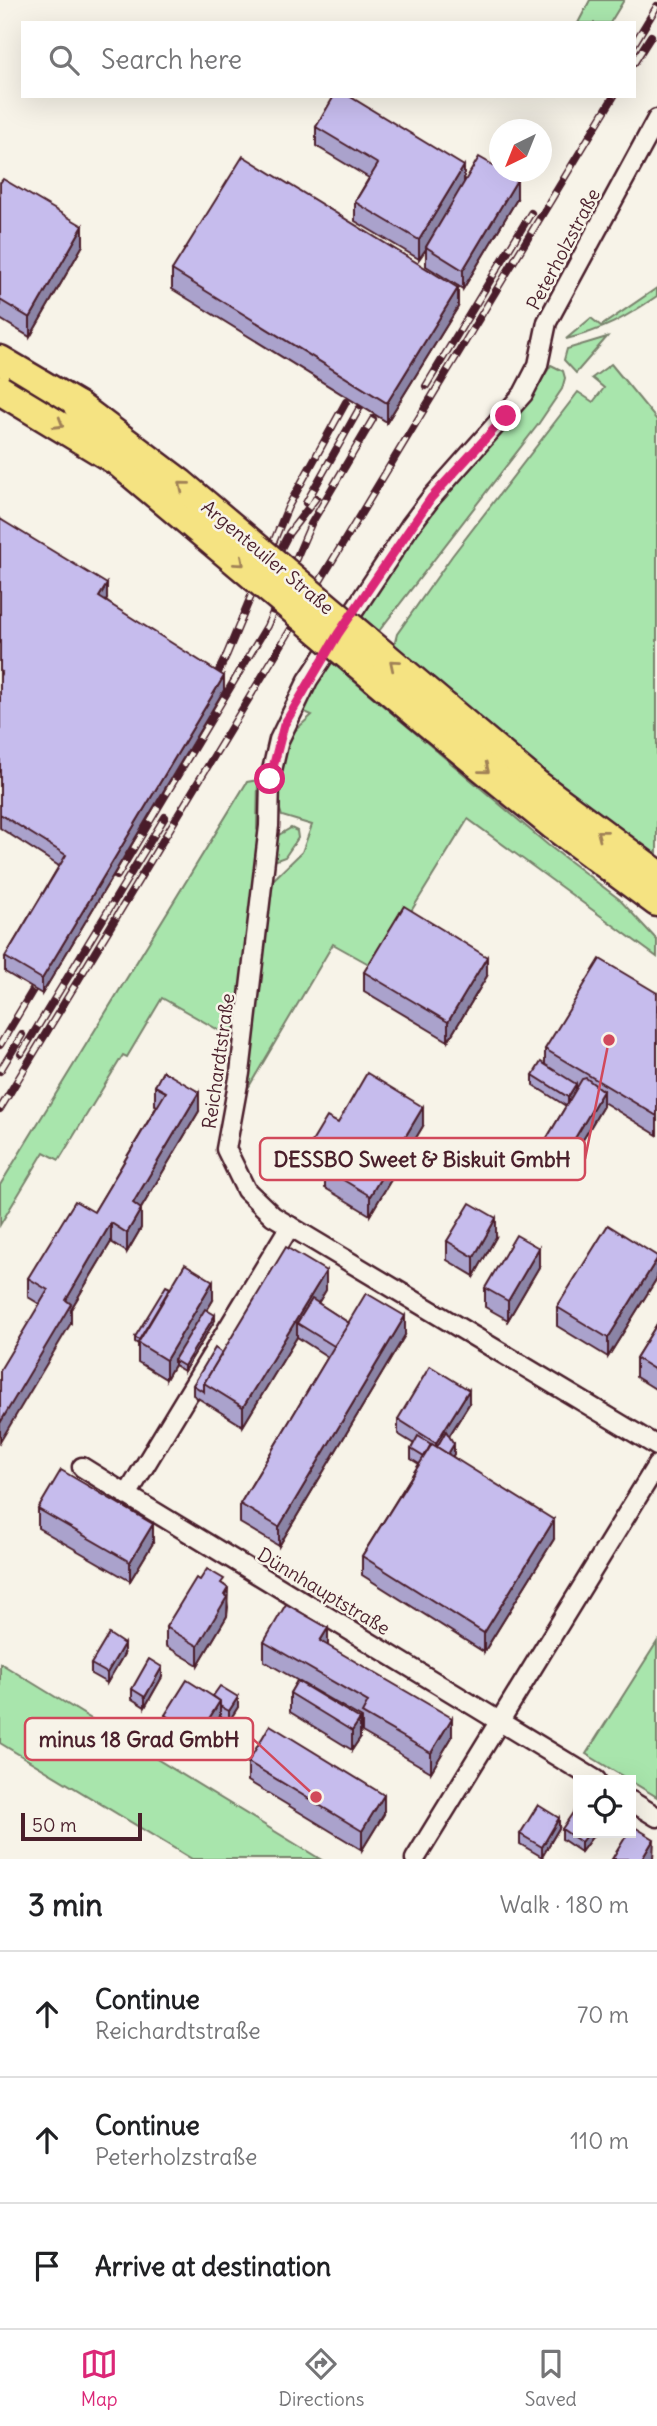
<!DOCTYPE html>
<meta charset="utf-8">
<style>
body{margin:0;font-family:Delius,sans-serif;background:#f2f2f2;color:#202124}
.controls{position:absolute;right:21px;bottom:21px;display:grid;overflow:hidden;border-radius:0px;box-shadow:0 7px 28px #0002}
.controls button{width:63px;height:63px;display:grid;place-items:center;padding:0;border:0;border-bottom:2px solid #e0e0e0;background:#fff;color:#202124;font:35px sans-serif}
.compass{position:absolute;left:489px;top:119px;width:63px;height:63px;border-radius:50%;background:#fff;box-shadow:0 7px 28px #0002;rotate:223deg}
.scale{position:absolute;left:21px;bottom:18px;width:121px;box-sizing:border-box;padding-left:7px;border:4px solid #4a1f2b;border-top:0;font-size:19px;line-height:24px;white-space:nowrap;color:#4a1f2b;-webkit-text-stroke:5px #f7f3e8;paint-order:stroke}
.stop{position:absolute;width:21px;height:21px;margin:-16px;border:5px solid #db2777;border-radius:50%;background:#fff}
.stop.end{background:#db2777;border-color:#fff;box-shadow:0 2px 7px #0008}
.list{margin:0;padding:0;list-style:none}
h2{display:flex;justify-content:space-between;align-items:center;height:91px;margin:0;padding:0 28px;font-size:30px}
h2 small{font-size:23px;font-weight:400;color:#757577}
.list li{display:grid;grid-template-columns:46px 1fr auto;gap:21px;align-items:center;box-sizing:border-box;height:126px;padding:0 28px;border-top:2px solid #e0e0e0}
.list b{display:block;font-size:26px;white-space:nowrap}
.list p{margin:0;font-size:23px;white-space:nowrap;color:#757577}
.list em{font-size:23px;font-style:normal;color:#757577}
.icon{flex:none;width:38px;height:38px;fill:none;stroke:currentColor;stroke-width:2;stroke-linecap:round;stroke-linejoin:round}
.map{position:relative;flex:none;width:657px;height:1859px;overflow:hidden}
.search{position:absolute;background:#fff;box-shadow:0 7px 28px #0002;left:21px;right:21px;top:21px;height:77px;display:flex;align-items:center;gap:18px;box-sizing:border-box;padding:0 24px;border-radius:0px;color:#757577;font-size:26px}
.sheet{height:469px;background:#fff}
nav{display:flex;justify-content:space-around;align-items:center;box-sizing:border-box;height:98px;border-top:2px solid #e0e0e0;background:#fff;font-size:19px;color:#757577}
nav a{display:grid;justify-items:center;gap:4px}
nav .on{color:#db2777}
.map>svg:first-child{display:block}
</style>
<div class="map">
<svg width="657" height="1859" viewBox="0 0 657 1859">
<rect width="100%" height="100%" fill="#f7f3e8"/>
<filter id="ink" filterUnits="userSpaceOnUse"><feTurbulence type="fractalNoise" baseFrequency=".0143" numOctaves="2"/><feDisplacementMap in="SourceGraphic" scale="14" xChannelSelector="R" yChannelSelector="G"/><feConvolveMatrix kernelMatrix="1 2 1 2 8 2 1 2 1" color-interpolation-filters="sRGB"/></filter>
<g filter="url(#ink)">
<g fill="#a8e5ac" stroke="#79826c" stroke-width="2">
<path d="M590,0H624L610,23H578Z"/>
<path d="M657,288V296C625,318 604,330 566,339L591,318L601,326Z"/>
<path d="M607,337L576,373L564,360L567,349Z"/>
<path d="M611,364L657,420V856L565,788L394,646L397,634L452,556L578,392L593,402L604,388L592,378Z"/>
<path d="M551,365L563,371L565,378L562,389L537,426L379,631L360,615L419,526L452,484L528,402Z"/>
<path d="M329,660L548,845L619,899L657,940V957L468,819L376,968L333,944L244,1095L272,881L302,852L312,825L282,816L279,807L258,841L238,1023L229,1036L162,998L127,1057L123,1055L59,1160L44,1152L0,1225V1185L247,782L258,780L257,828L280,794L279,784L290,735L312,715L300,710Z"/>
<path d="M291,828L297,831L298,838L285,857L274,861L277,836Z"/>
<path d="M657,1642V1797L586,1754Z"/>
<path d="M0,1663L320,1859H192L0,1743Z"/>
</g>
<g fill="none" stroke-linecap="round" stroke-linejoin="round">
<defs>
<g id="street">
<path d="M657,119L547,322L538,365L523,394L431,498L410,526L308,680L279,740L270,779L269,826L240,1073L226,1149L246,1190L273,1216L657,1446"/>
<path d="M290,1226L127,1495L596,1780"/>
<path d="M82,1467L127,1495"/>
<path d="M631,1801L657,1817"/>
<path d="M415,1859L657,1465"/>
</g>
<g id="primary">
<path d="M0,360L78,406"/>
<path d="M446,708L536,784L657,874"/>
<path d="M432,726L553,825L657,902"/>
</g>
</defs>
<use href="#street" stroke="#4a1f2b" stroke-width="23"/>
<use href="#primary" stroke="#4a1f2b" stroke-width="33"/>
<use href="#street" stroke="#f7f3e8" stroke-width="18"/>
<use href="#primary" stroke="#f5e382" stroke-width="28"/>
<defs>
<g id="rail">
<path d="M634,44L657,6"/>
<path d="M634,63L651,36"/>
<path d="M426,386L531,213"/>
<path d="M306,503L359,409"/>
<path d="M274,562L289,533L316,498"/>
<path d="M210,689L227,654L288,507L346,402"/>
<path d="M117,876L267,626L311,524L373,419"/>
<path d="M0,1045L43,973"/>
<path d="M21,1054L165,817"/>
<path d="M0,1071L22,1035"/>
<path d="M0,1109L614,96"/>
</g>
</defs>
<use href="#rail" stroke="#4a1f2b" stroke-width="8"/>
<use href="#rail" stroke="#f7f3e8" stroke-width="5" stroke-dasharray="16" stroke-linecap="butt"/>
<defs>
<g id="primary-bridge">
<path d="M0,390L117,461L432,726"/>
<path d="M78,406L181,484L446,708"/>
</g>
</defs>
<use href="#primary-bridge" stroke="#4a1f2b" stroke-width="33" stroke-linecap="butt"/>
<use href="#primary-bridge" stroke="#f5e382" stroke-width="28"/>
</g>
<g fill="#aaa2cc" stroke="#4a1f2b" stroke-width="2">
<path d="M316,127L464,182L517,199L463,289L426,266V249L419,259L355,221V202L369,178L316,146Z"/>
<path d="M0,183L83,245L30,337L0,319Z"/>
<path d="M172,270L458,307L387,422L172,289Z"/>
<path d="M0,519L107,599L106,601L224,690L42,994L5,972V957L59,866L0,828Z"/>
<path d="M364,972L487,976L448,1041L364,991Z"/>
<path d="M657,993V1135L603,1102V1106L565,1170L544,1158V1143L566,1106L533,1085V1075L545,1065V1049Z"/>
<path d="M155,1086L199,1111L141,1208V1228L127,1252L111,1242L71,1309V1323L28,1297V1278L94,1212L157,1106L155,1105Z"/>
<path d="M338,1123L423,1126L370,1215L325,1188V1169L312,1161V1142Z"/>
<path d="M496,1237L474,1276L447,1260V1241Z"/>
<path d="M657,1256V1278L608,1357L557,1326V1307Z"/>
<path d="M539,1267L508,1320L485,1307V1288Z"/>
<path d="M170,1288L213,1300L207,1310L215,1320L184,1371L174,1365L166,1379L138,1362V1344L135,1342V1337Z"/>
<path d="M326,1290L318,1303L349,1323L405,1335L279,1546L240,1523V1504L328,1357L297,1337L243,1426L193,1395V1385L222,1353Z"/>
<path d="M657,1324V1390L636,1377V1358Z"/>
<path d="M469,1404L449,1436L454,1454L452,1456L554,1539L484,1652L362,1575V1556L419,1464L411,1459V1449L414,1444L398,1434V1419Z"/>
<path d="M38,1509L153,1543L130,1581L38,1528Z"/>
<path d="M200,1580L224,1585L228,1607L227,1616L198,1665L166,1646V1627Z"/>
<path d="M264,1642L328,1646L452,1737L431,1772L362,1732V1718L264,1661Z"/>
<path d="M124,1654L107,1683L91,1674V1664Z"/>
<path d="M162,1677L145,1707L132,1699V1689Z"/>
<path d="M297,1681L360,1738L352,1750L290,1712V1693Z"/>
<path d="M213,1696L238,1707L229,1721L220,1716L198,1751L165,1730V1715Z"/>
<path d="M248,1762L384,1814L362,1850L248,1781Z"/>
<path d="M559,1828L542,1857L520,1844V1834Z"/>
<path d="M562,1829L578,1833H595L581,1852L562,1839Z"/>
</g>
<g fill="#8b84a6" stroke="#4a1f2b" stroke-width="2">
<path d="M464,166V185L426,247V249L419,259V240Z"/>
<path d="M517,180V199L463,289V270Z"/>
<path d="M83,226V245L30,337V318Z"/>
<path d="M458,288V307L387,422V403Z"/>
<path d="M107,584V599L99,612V597Z"/>
<path d="M224,676V690L42,994V979Z"/>
<path d="M487,957V976L448,1041V1022Z"/>
<path d="M576,1084V1094L568,1107V1097Z"/>
<path d="M603,1091V1106L565,1170V1155Z"/>
<path d="M199,1092V1111L133,1222V1203Z"/>
<path d="M423,1107V1126L370,1215V1196Z"/>
<path d="M141,1209V1228L127,1252V1233Z"/>
<path d="M496,1218V1237L474,1276V1257Z"/>
<path d="M111,1223V1242L71,1309V1323L0,1442V1423L66,1300Z"/>
<path d="M539,1248V1267L508,1320V1301Z"/>
<path d="M657,1259V1278L608,1357V1338Z"/>
<path d="M326,1271V1290L304,1327L297,1323V1337L243,1426V1407Z"/>
<path d="M213,1281V1300L176,1362L174,1360V1365L166,1379V1360Z"/>
<path d="M215,1315V1320L184,1371V1366Z"/>
<path d="M405,1316V1335L279,1546V1527Z"/>
<path d="M469,1390V1404L436,1457V1443Z"/>
<path d="M454,1444V1454L444,1470V1460Z"/>
<path d="M554,1520V1539L484,1652V1633Z"/>
<path d="M153,1524V1543L130,1581V1562Z"/>
<path d="M228,1588L227,1616L198,1665V1646Z"/>
<path d="M328,1628V1647L320,1641Z"/>
<path d="M124,1644V1654L107,1683V1673Z"/>
<path d="M162,1667V1677L145,1707V1697Z"/>
<path d="M238,1697V1707L229,1721V1711Z"/>
<path d="M220,1701V1716L198,1751V1736Z"/>
<path d="M452,1718V1737L431,1772V1753Z"/>
<path d="M360,1719V1738L352,1750V1731Z"/>
<path d="M384,1795V1814L362,1850V1831Z"/>
<path d="M559,1818V1828L542,1857V1847Z"/>
<path d="M588,1833H595L581,1852V1842Z"/>
<path d="M654,1839L653,1859H642Z"/>
</g>
<g fill="#c6bced" stroke="#4a1f2b" stroke-width="2">
<path d="M334,96H349L464,166L419,240L355,202L378,164L316,127Z"/>
<path d="M243,156L458,288L387,403L172,270Z"/>
<path d="M479,157L500,169V172H503L517,180L463,270L426,247Z"/>
<path d="M3,179L83,226L30,318L0,300V183Z"/>
<path d="M0,519L107,584L99,597L224,676L42,979L5,957L66,855L0,814V676L2,672L0,671Z"/>
<path d="M404,906L487,957L448,1022L364,972Z"/>
<path d="M600,959L657,993V1116L545,1049Z"/>
<path d="M541,1062L576,1084L568,1097L533,1075Z"/>
<path d="M163,1071L199,1092L133,1203L141,1209L127,1233L111,1223L66,1300L71,1304L0,1423V1370L48,1290L28,1278L75,1201L94,1212L166,1092L155,1086Z"/>
<path d="M367,1073L423,1107L370,1196L325,1169L333,1155L312,1142L327,1117L338,1123Z"/>
<path d="M586,1078L603,1091L565,1155L544,1143L582,1079Z"/>
<path d="M470,1203L496,1218L474,1257L447,1241Z"/>
<path d="M608,1225L657,1256V1259L608,1338L557,1307Z"/>
<path d="M516,1235L539,1248L508,1301L485,1288Z"/>
<path d="M286,1247L326,1271L243,1407L204,1383Z"/>
<path d="M185,1264L213,1281L166,1360L138,1343Z"/>
<path d="M166,1286L170,1288L139,1340L135,1337Z"/>
<path d="M366,1293L405,1316L279,1527L240,1504Z"/>
<path d="M312,1299L349,1323L334,1346L297,1323Z"/>
<path d="M205,1309L215,1315L184,1366L174,1360Z"/>
<path d="M657,1324V1371L636,1358Z"/>
<path d="M215,1348L222,1353L204,1383V1392L193,1385Z"/>
<path d="M430,1366L469,1390L436,1443L398,1419Z"/>
<path d="M446,1431L454,1444L448,1454L437,1447Z"/>
<path d="M418,1436L431,1444L424,1457L411,1449Z"/>
<path d="M432,1444L554,1520L484,1633L362,1556Z"/>
<path d="M61,1470L153,1524L130,1562L38,1509Z"/>
<path d="M207,1569L224,1579L221,1583L228,1588L224,1595L227,1597L198,1646L166,1627L196,1578L200,1580Z"/>
<path d="M286,1604L328,1628L320,1641L452,1718L431,1753L362,1713L368,1702L264,1642Z"/>
<path d="M109,1634L124,1644L107,1673L91,1664Z"/>
<path d="M149,1659L162,1667L145,1697L132,1689Z"/>
<path d="M187,1680L220,1701L198,1736L165,1715Z"/>
<path d="M297,1681L360,1719L352,1731L290,1693Z"/>
<path d="M220,1686L238,1697L229,1711L220,1706V1701L213,1696Z"/>
<path d="M270,1725L384,1795L362,1831L248,1762Z"/>
<path d="M538,1805L559,1818L542,1847L520,1834Z"/>
<path d="M578,1805V1833H588L581,1842L562,1829Z"/>
<path d="M633,1826L654,1839L642,1859H612L628,1833H631V1829Z"/>
</g>
<defs><path id="oneway-chevron" d="M-2-3.5L2.5 0L-2 3.5" fill="none" stroke-width="1.6" stroke-linecap="round" stroke-linejoin="round" transform="scale(1.75)"/></defs>
<g stroke="#a08156">
<use href="#oneway-chevron" transform="translate(59 424) rotate(31)"/>
<use href="#oneway-chevron" transform="translate(183 486) rotate(-141)"/>
<use href="#oneway-chevron" transform="translate(240 562) rotate(41)"/>
<use href="#oneway-chevron" transform="translate(394 664) rotate(-140)"/>
<use href="#oneway-chevron" transform="translate(485 769) rotate(39)"/>
<use href="#oneway-chevron" transform="translate(601 834) rotate(-142)"/>
</g>
</g>
<g fill="none" stroke-linecap="round" stroke-linejoin="round" filter="url(#ink)">
<path stroke="#db2777" stroke-width="9" d="M270,779L284,725L338,634L431,498L506,416"/>
</g>
<g text-anchor="middle" stroke-width="5" stroke-linejoin="round" paint-order="stroke">
<g font-size="19" fill="#4a1f2b" stroke="#f7f3e8">
<text transform="translate(563 249) rotate(-62)" y="7">Peterholzstraße</text>
<text transform="translate(268 557) rotate(40)" y="7">Argenteuiler Straße</text>
<text transform="translate(218 1061) rotate(-82)" y="7">Reichardtstraße</text>
<text transform="translate(324 1591) rotate(31)" y="7">Dünnhauptstraße</text>
</g>
</g>
<path fill="none" stroke="#d1495b" stroke-width="2.5" d="M609 1040L585 1159M316 1797L253 1739"/>
<g fill="#d1495b" stroke="#f7f3e8" stroke-width="2.5">
<circle cx="609" cy="1040" r="7"/>
<circle cx="316" cy="1797" r="7"/>
</g>
<g fill="#f7f3e8" stroke="#d1495b" stroke-width="2.5">
<rect x="260" y="1138" width="325" height="42" rx="7"/>
<rect x="25" y="1718" width="228" height="42" rx="7"/>
</g>
<g font-size="21" text-anchor="middle" font-weight="bold" fill="#4a1f2b">
<text x="422" y="1167">DESSBO Sweet &amp; Biskuit GmbH</text>
<text x="139" y="1747">minus 18 Grad GmbH</text>
</g>
</svg>
<div class="controls">
<button><svg class="icon" aria-label="locate" viewBox="0 0 24 24"><circle cx="12" cy="12" r="6"/><path d="M12 2v4M12 18v4M2 12h4M18 12h4"/></svg></button>
</div>
<svg class="compass" viewBox="-18 -18 36 36"><path d="M0-13l5 13h-10z" fill="#e53935"/><path d="M0 13l5-13h-10z" fill="#757577"/></svg>
<div class="scale">50 m</div>
<div class="stop" style="left:270px;top:779px"></div>
<div class="stop end" style="left:506px;top:416px"></div>
<div class="search"><svg class="icon" aria-label="search" viewBox="0 0 24 24"><circle cx="10" cy="10" r="6"/><path d="M15 15l6 6"/></svg>Search here</div>
</div>
<section class="sheet">
<h2>3 min<small>Walk · 180 m</small></h2>
<ul class="list">
<li><svg class="icon" aria-label="ahead" viewBox="0 0 24 24"><path d="M12 20V5M6 11l6-6 6 6"/></svg><div><b>Continue</b><p>Reichardtstraße</p></div><em>70 m</em></li>
<li><svg class="icon" aria-label="ahead" viewBox="0 0 24 24"><path d="M12 20V5M6 11l6-6 6 6"/></svg><div><b>Continue</b><p>Peterholzstraße</p></div><em>110 m</em></li>
<li><svg class="icon" aria-label="arrive" viewBox="0 0 24 24"><path d="M6 21V4h12l-3 4 3 4H6"/></svg><div><b>Arrive at destination</b></div></li>
</ul>
</section>
<nav>
<a class="on"><svg class="icon" aria-label="map" viewBox="0 0 24 24"><path d="M3 6l6-2 6 2 6-2v14l-6 2-6-2-6 2zM9 4v14M15 6v14"/></svg>Map</a>
<a><svg class="icon" aria-label="directions" viewBox="0 0 24 24"><path d="M12 3l9 9-9 9-9-9zM9 14v-3h6M13 9l2 2-2 2"/></svg>Directions</a>
<a><svg class="icon" aria-label="saved" viewBox="0 0 24 24"><path d="M7 4h10v16l-5-4-5 4z"/></svg>Saved</a>
</nav>
